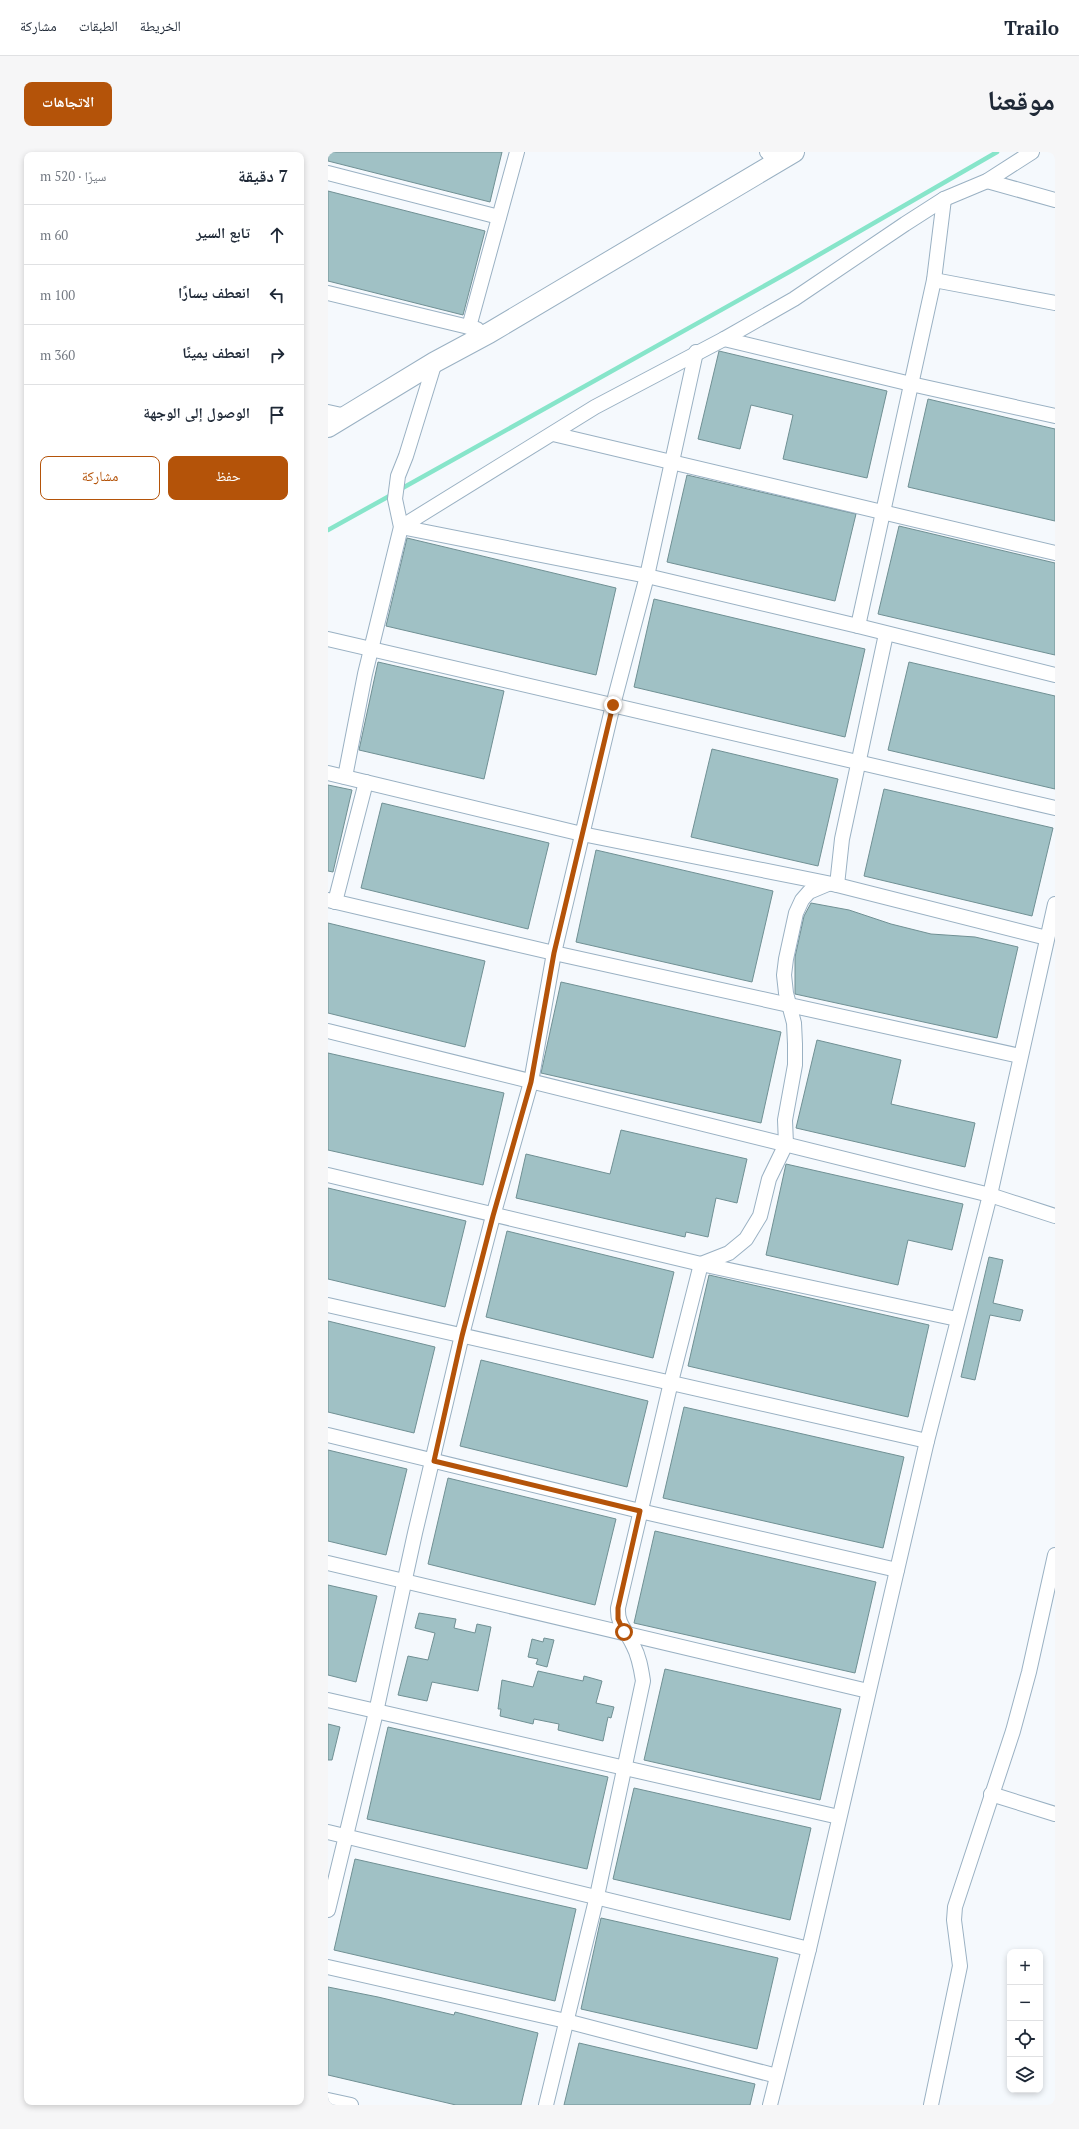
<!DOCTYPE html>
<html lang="ar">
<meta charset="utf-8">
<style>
body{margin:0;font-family:"PT Serif","Noto Naskh Arabic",serif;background:#f6f6f7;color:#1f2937;direction:rtl}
.controls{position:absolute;right:12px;bottom:12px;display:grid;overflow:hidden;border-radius:8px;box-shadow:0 2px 6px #0003}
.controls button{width:36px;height:36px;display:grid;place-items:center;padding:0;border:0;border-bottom:1px solid #e0e1e3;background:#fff;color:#1f2937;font:20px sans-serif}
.stop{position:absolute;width:12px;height:12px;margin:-9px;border:3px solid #b45309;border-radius:50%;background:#fff}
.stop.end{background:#b45309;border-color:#fff;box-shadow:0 1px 4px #0008}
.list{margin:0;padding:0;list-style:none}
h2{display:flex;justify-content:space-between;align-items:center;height:52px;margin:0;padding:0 16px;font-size:17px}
h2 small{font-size:13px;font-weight:400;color:#747a83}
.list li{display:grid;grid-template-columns:26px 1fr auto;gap:12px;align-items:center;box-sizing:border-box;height:60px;padding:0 16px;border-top:1px solid #e0e1e3}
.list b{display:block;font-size:15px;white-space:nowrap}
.list em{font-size:13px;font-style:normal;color:#747a83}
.actions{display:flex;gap:8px;padding:12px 16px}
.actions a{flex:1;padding:9px 0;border:1px solid #b45309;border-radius:8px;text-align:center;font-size:14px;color:#b45309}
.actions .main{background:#b45309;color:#fff}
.icon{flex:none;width:22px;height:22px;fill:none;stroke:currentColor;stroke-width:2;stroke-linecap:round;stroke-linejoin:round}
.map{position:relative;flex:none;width:727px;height:1953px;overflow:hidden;direction:ltr;border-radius:8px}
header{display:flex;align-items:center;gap:24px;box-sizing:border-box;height:56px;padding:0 20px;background:#fff;border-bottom:1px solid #e0e1e3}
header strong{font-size:19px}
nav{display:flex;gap:22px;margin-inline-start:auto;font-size:14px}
.intro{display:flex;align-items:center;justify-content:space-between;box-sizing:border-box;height:96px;padding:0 24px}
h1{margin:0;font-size:28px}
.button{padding:10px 18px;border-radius:8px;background:#b45309;color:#fff;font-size:14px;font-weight:700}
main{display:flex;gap:24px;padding:0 24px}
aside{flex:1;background:#fff;border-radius:8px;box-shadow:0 2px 6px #0003}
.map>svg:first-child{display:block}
</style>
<header>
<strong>Trailo</strong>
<nav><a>الخريطة</a><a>الطبقات</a><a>مشاركة</a></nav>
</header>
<div class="intro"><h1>موقعنا</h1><a class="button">الاتجاهات</a></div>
<main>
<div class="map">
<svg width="727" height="1953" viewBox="0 0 727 1953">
<rect width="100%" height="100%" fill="#f5f9fd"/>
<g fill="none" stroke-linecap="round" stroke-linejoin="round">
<g stroke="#87e5ca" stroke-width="4.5">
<path d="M71,338L461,120L669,0"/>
<path d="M0,378L65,342"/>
</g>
</g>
<g fill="#a0c1c5" stroke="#709094">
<path d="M0,0H174L162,50L0,9Z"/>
<path d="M0,39L157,79L135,163L0,129Z"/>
<path d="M391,199L559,239L539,326L455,307L465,263L423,253L412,297L370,287Z"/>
<path d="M600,247L727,277V369L580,335Z"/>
<path d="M359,323L528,362L507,449L339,410Z"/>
<path d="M571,374L727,411V503L550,462Z"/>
<path d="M79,386L288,436L268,523L58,474Z"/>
<path d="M326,447L537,497L517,585L306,535Z"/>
<path d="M50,510L176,539L156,627L31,598Z"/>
<path d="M581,510L727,544V637L560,598Z"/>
<path d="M384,597L510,627L490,714L363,685Z"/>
<path d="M0,633L24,638L5,720L0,719Z"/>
<path d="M556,637L725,676L704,764L536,724Z"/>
<path d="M54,651L221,691L200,777L33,736Z"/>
<path d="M268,698L445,739L424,830L248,790Z"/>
<path d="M483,751L521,758L563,772L603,782L647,785L690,795L669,886L467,842V805L476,764Z"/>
<path d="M0,771L157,809L137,895L0,861Z"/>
<path d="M233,830L453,880L433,971L213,921Z"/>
<path d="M489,888L573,908L563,952L647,971L637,1015L468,976Z"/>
<path d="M0,901L176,941L155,1033L0,998Z"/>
<path d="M293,978L419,1007L409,1051L388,1046L380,1085L358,1080L357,1085L188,1046L198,1002L282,1022Z"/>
<path d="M458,1012L635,1052L624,1098L580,1088L570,1133L438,1103Z"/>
<path d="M0,1036L138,1069L117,1155L0,1127Z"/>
<path d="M179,1079L346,1120L325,1206L158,1165Z"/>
<path d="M661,1105L675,1108L665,1151L695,1158L692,1169L662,1163L647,1228L633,1225Z"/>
<path d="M381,1123L601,1173L580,1265L360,1214Z"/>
<path d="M0,1169L107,1195L86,1281L0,1260Z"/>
<path d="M153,1208L320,1249L299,1335L132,1294Z"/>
<path d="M356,1255L576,1305L555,1396L335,1346Z"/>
<path d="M0,1298L79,1317L58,1403L0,1389Z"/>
<path d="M120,1326L288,1367L267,1453L100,1412Z"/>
<path d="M327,1379L548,1430L527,1521L306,1471Z"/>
<path d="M0,1433L49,1444L28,1530L0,1523Z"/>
<path d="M91,1461L128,1467L126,1476L147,1481L149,1472L163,1475L150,1539L104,1530L99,1549L70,1543L80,1504L100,1508L107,1481L87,1476Z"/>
<path d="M216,1486L226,1488L219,1515L208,1512L210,1507L200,1505L204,1487L215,1490Z"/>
<path d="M337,1517L513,1557L492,1648L316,1608Z"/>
<path d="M210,1519L255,1529L256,1524L274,1529L268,1551L286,1555L283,1566L280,1565L275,1589L230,1578L231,1572L206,1567L205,1572L172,1564L173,1557H170L174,1528L205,1535Z"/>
<path d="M0,1572L12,1575L4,1608H0Z"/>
<path d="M60,1575L280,1625L259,1717L39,1667Z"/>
<path d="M306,1636L483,1676L462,1768L285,1727Z"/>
<path d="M27,1707L248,1757L227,1849L6,1798Z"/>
<path d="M273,1766L450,1806L429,1897L253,1857Z"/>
<path d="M0,1835L50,1845L126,1863L127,1860L210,1881L193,1953H128L0,1923Z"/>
<path d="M251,1891L427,1932L422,1953H236Z"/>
</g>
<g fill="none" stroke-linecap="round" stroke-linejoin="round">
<defs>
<g id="street">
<path d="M439,0L459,5"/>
<path d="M704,0L659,29L616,47L577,72L466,147L396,187L267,255L73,375L319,424L530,474L727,523"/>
<path d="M0,21L171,65"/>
<path d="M659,29L727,48"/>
<path d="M606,128L727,151"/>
<path d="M0,141L149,177"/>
<path d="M141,175L189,0"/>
<path d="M396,187L583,232L727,264"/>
<path d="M0,260L18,264"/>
<path d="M225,282L727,401"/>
<path d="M530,474L606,128L616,47"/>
<path d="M0,487L727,656"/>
<path d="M0,621L254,682L509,733L719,786"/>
<path d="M17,625L37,522L73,375L67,347L70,324L78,304L107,210"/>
<path d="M509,733L514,687L558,482"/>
<path d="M0,748L226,801L692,904"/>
<path d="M7,750L38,630"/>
<path d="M0,879L662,1043L727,1064"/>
<path d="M0,1023L373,1112L629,1167"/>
<path d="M0,1153L599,1289"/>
<path d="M0,1283L312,1359L569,1418"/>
<path d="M0,1411L540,1539"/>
<path d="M0,1548L511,1665"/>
<path d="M663,1642L727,1662"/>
<path d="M0,1680L481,1797"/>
<path d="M0,1758L48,1560L87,1381L134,1183L165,1064L203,930L226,801L285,553L319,424L368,200"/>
<path d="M0,1815L238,1869L449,1924"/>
<path d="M0,1948L23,1953"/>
<path d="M218,1953L269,1744L315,1529C313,1516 311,1504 305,1493C299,1479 289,1473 290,1456L343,1230L373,1112L401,1101L418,1087L432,1064L441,1027L458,992L457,968L467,913V892L466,871L458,841L456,823L458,807L468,761L474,748L481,740L500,732"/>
<path d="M442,1953L481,1797L599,1289L662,1043L727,752"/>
<path d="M603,1953L632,1814L626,1768L627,1755L685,1579L701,1520L727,1403"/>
</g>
<path id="secondary" d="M0,275L107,210L161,181L466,0"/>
</defs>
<use href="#street" stroke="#9ab1c3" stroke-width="16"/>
<use href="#secondary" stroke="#9ab1c3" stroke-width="22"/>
<use href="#street" stroke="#fff" stroke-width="14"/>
<use href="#secondary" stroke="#fff" stroke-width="20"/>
</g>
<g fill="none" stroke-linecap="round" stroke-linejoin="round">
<path stroke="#b45309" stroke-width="5" d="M285,553L226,801L203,930L165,1064L134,1184L106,1309L312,1359L290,1456V1467L296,1480"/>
</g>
</svg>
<div class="controls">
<button>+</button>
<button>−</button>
<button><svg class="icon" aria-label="locate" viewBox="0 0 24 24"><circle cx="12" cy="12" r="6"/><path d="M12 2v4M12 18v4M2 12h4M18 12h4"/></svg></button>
<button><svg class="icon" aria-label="layers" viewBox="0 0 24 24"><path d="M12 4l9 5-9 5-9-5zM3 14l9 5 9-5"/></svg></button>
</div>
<div class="stop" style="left:296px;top:1480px"></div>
<div class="stop end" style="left:285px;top:553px"></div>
</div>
<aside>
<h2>7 دقيقة<small>سيرًا · 520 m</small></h2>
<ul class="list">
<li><svg class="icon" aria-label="ahead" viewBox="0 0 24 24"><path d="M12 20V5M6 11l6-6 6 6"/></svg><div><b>تابع السير</b></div><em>60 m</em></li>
<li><svg class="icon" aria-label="left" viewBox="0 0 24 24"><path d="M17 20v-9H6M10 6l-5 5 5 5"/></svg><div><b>انعطف يسارًا</b></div><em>100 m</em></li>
<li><svg class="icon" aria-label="right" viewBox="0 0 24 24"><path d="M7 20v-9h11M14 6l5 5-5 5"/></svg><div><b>انعطف يمينًا</b></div><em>360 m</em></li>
<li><svg class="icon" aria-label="arrive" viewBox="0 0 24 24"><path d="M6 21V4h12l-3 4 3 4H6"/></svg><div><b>الوصول إلى الوجهة</b></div></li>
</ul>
<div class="actions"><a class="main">حفظ</a><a>مشاركة</a></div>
</aside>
</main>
